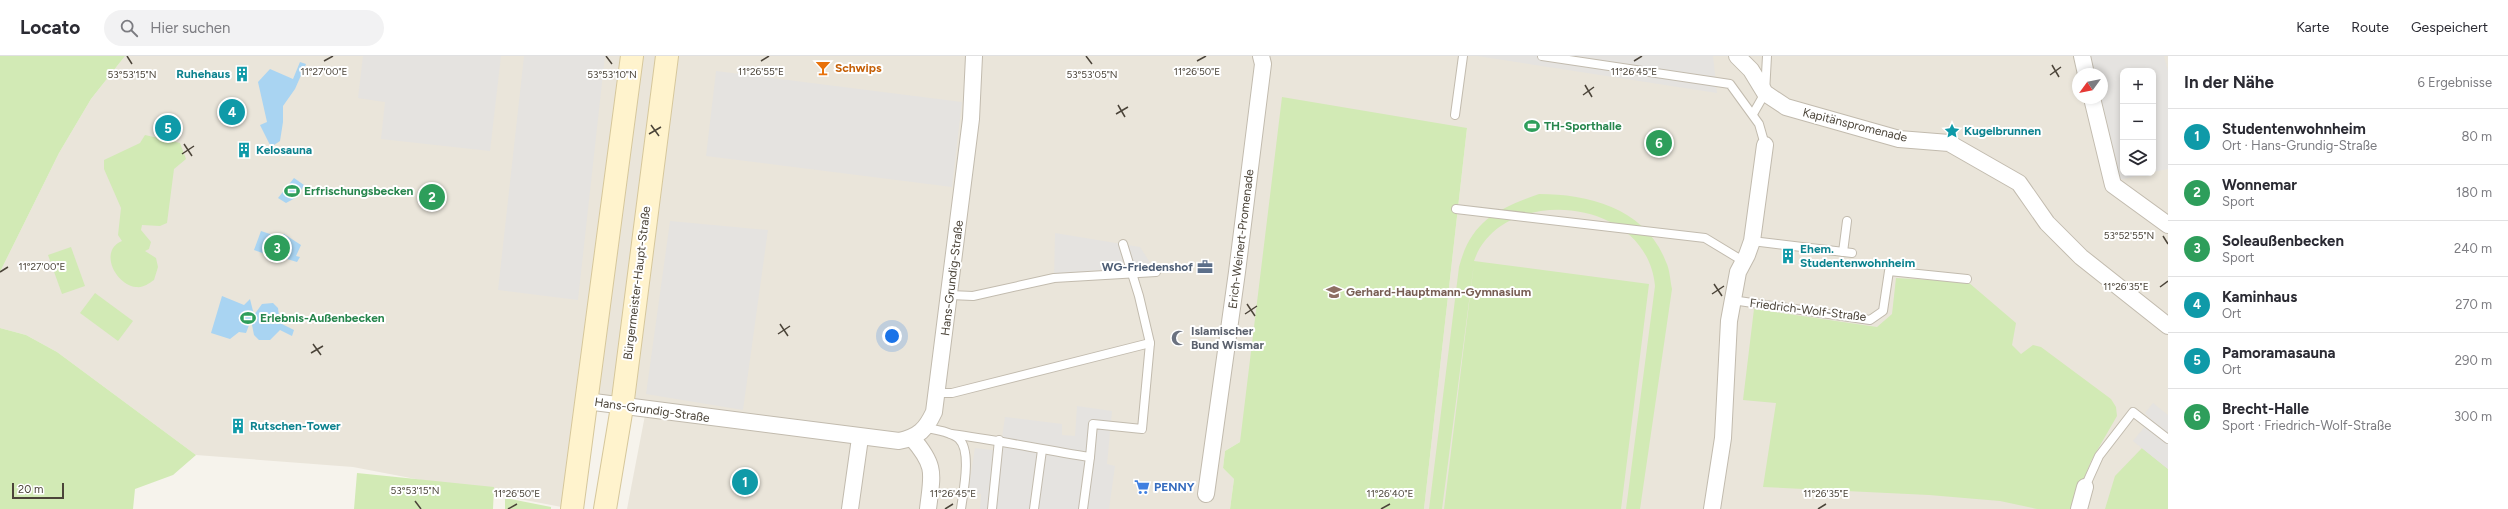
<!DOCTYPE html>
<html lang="de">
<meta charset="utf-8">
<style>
body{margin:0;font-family:Figtree,sans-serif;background:#f2f2f3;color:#2b2b33}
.controls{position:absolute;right:12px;top:12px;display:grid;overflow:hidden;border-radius:8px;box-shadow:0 2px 6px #0003}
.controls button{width:36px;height:36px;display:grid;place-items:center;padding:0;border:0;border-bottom:1px solid #e1e1e2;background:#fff;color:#2b2b33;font:20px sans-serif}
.compass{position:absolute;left:2072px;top:12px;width:36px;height:36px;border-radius:50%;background:#fff;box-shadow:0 2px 6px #0003;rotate:237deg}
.scale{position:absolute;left:12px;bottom:10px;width:52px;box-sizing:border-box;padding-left:4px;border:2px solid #4b4439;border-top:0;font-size:11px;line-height:14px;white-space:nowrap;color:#4b4439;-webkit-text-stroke:3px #fff;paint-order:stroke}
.you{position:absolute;left:892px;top:280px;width:14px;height:14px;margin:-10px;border:3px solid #fff;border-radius:50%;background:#1a73e8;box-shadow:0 0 0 6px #1a73e833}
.badge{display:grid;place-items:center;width:26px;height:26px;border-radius:50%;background:#0b8043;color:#fff;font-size:13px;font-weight:700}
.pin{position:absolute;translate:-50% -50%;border:2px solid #fff;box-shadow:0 1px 4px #0006}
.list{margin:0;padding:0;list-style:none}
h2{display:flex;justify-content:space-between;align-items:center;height:52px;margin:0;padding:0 16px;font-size:17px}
h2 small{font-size:13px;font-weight:400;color:#7c7c81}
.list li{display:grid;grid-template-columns:26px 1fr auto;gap:12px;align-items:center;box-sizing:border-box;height:56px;padding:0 16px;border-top:1px solid #e1e1e2}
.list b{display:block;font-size:15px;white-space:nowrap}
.list p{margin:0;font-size:13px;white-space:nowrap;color:#7c7c81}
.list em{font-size:13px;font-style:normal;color:#7c7c81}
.icon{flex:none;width:22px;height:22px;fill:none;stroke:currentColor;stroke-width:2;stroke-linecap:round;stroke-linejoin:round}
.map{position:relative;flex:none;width:2168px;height:453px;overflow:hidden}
header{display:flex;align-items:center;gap:24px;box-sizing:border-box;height:56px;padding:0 20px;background:#fff;border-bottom:1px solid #e1e1e2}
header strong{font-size:19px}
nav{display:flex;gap:22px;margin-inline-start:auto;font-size:14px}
.search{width:280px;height:36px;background:#f2f2f3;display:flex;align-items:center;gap:10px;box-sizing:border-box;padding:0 14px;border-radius:22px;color:#7c7c81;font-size:15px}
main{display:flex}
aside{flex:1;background:#fff}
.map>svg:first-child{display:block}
</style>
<header>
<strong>Locato</strong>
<div class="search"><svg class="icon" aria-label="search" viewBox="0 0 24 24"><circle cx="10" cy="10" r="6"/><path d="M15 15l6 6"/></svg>Hier suchen</div>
<nav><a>Karte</a><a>Route</a><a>Gespeichert</a></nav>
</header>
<main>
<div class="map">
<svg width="2168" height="453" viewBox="0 0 2168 453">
<rect width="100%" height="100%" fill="#f6f3ec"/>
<path fill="#eae5da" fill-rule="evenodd" d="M125,0H2168V453H1424L1467,72L1240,386L1225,395L1223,412L1234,423L1230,453H627L646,354L586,345L572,453L353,411L196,399L57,296L26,279L0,272V216L59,97L91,43ZM2123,15H2153V117H2123ZM2078,18H2102V42H2078Z"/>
<g fill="#d2eab5">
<path d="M0,0H125L91,43L59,97L0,216Z"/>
<path d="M1282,41L1467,72L1424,453H1230L1234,423L1223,412L1225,395L1240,386Z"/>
<path d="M145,79L180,87L186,103L174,113L167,167L160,170L142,169L141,174L151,186L149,193L145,195L156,202L158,211L154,224C148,228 143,232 136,231C116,229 98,195 122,185L118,179L121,152L104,113V104L140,87Z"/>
<path d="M1539,138C1590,138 1646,153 1666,206C1670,214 1670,224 1672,233L1640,453H1626L1655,230C1647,139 1500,128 1474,205L1649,228L1621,453H1444L1474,207L1442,453H1429L1459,211C1471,165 1497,153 1539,138Z"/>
<path d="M71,191L85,230L62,238L48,199Z"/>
<path d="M1896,222L1968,226L2016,267L2012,289L2021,298L2033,289L2041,291L2111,343L2116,351L2117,360L2091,405L2072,453H2037L2000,445L1929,439L1763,431L1776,347L1743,344L1754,253L1877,271L1892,258Z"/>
<path d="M95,237L133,265L118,285L80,257Z"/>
<path d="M0,272L26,279L57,296L196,399L173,419L135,433L133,453H0Z"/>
<path d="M2142,392L2168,413V453H2105L2115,420Z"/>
<path d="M357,417L494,431L493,453H354Z"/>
<path d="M505,442L551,451V453H505Z"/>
</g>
<g fill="#e5e3e0">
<path d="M363,0H501L490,95L381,83L385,46L358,42Z"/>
<path d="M524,0H605L578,244L498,234Z"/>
<path d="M1477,0H1713L1717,37Z"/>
<path d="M2076,0H2164L2168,15V113L2153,116V15H2123V117H2150L2106,127L2086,42H2102V18H2080Z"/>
<path d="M716,15L962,46L952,131L706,100Z"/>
<path d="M670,165L768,174L743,354L646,338Z"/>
<path d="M1055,177L1140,191L1156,216L1054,222Z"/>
<path d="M2153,347L2168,359V413L2133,385L2151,363L2145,357Z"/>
<path d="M1077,350L1112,355L1107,408L1115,410L1109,453H980L981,438L968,436L975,392L1000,395L1005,361L1062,368V379L1075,380Z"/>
</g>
<g fill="#a9d4f2">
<path d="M300,6L306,8L295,33L283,50V66L280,85L271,91L260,69L267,66L258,26L270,13L293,23Z"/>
<path d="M294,122L304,129L297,141L286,147L278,142Z"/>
<path d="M261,175L273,179L284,178L301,189L296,200L300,201L297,206L287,203L276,205L268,199L254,194Z"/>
<path d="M222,240L244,249L250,243L254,259L262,248L273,247L278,252L280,267L294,274L292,280L280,274L270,284H259L254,279L251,264L246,277L239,276L230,283L211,277Z"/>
</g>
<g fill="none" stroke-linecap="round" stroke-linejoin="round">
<defs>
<g id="lane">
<path d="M1542,0L1730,28L1759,68L1765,89"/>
<path d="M1753,58L1765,37L1767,0"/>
<path d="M1455,59L1463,0"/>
<path d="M1456,153L1705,182L1743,205"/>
<path d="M1752,185L1852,197"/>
<path d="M1843,196L1847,165"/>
<path d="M950,239L973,240L1054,222L1156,216"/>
<path d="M1732,244L1870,264L1883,255L1889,215L1967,223"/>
<path d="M937,337H952L1150,287"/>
<path d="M927,372C937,374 952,376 959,383C972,395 963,437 961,453"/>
<path d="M951,378C998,384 1043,394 1090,401L1093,368L1142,373L1150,287L1139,240L1123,188"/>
<path d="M2085,431L2099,400L2133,356L2168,383"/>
<path d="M992,453L999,384"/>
<path d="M1034,453L1042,394"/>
<path d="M1083,453L1090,401"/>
</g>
<g id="street">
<path d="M1737,0L1751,14L1765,37L1786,51L1899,83L1949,87L2019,127L2047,167L2081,201L2168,270"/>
<path d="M2082,0L2086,18"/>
<path d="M2092,42L2113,129L2168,169"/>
<path d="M586,345L899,385C919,381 926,373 934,356L971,63L974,0"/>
<path d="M912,382C937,411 932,418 928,453"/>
<path d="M1206,438L1237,216L1263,8L1261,0"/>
<path d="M850,453L860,382"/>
<path d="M1712,453L1723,382L1729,265L1738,216L1747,199L1752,185L1765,89"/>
<path d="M2079,453L2085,431"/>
</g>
<g id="secondary">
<path d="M572,453L632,0"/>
<path d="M605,453L622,351L667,0"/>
</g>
</defs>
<use href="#lane" stroke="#c2bbae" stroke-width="10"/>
<use href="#street" stroke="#c2bbae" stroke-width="18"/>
<use href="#secondary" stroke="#d6c79b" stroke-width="24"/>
<use href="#lane" stroke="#fff" stroke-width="8"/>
<use href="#street" stroke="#fff" stroke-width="16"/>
<use href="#secondary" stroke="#fff3cd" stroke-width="22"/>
</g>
<path fill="none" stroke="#4b4439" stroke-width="1.5" d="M127,0L132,8M606,0L612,8M1086,0L1092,8M324,5L333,0M761,5L769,0M1197,5L1206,0M1634,5L1642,0M2052,9L2059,21M2050,19L2061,11M1585,29L1592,41M1583,39L1594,31M1118,49L1125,61M1116,58L1128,51M651,69L659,80M649,78L661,71M184,88L192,100M182,98L194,90M2163,180L2168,188M0,216L8,211M1714,228L1722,240M2160,231L2168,225M1712,238L1724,230M1247,248L1255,260M1245,258L1257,250M780,268L788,280M778,278L790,270M313,288L321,299M311,297L323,290M415,445L421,453M508,453L517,448M945,453L953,448M1381,453L1390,448M1818,453L1826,448"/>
<defs>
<symbol id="bar-bare" viewBox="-9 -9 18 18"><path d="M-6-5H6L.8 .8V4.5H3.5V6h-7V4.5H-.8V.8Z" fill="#e8710a" stroke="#fff" stroke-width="2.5" paint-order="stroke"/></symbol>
<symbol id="building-bare" viewBox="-9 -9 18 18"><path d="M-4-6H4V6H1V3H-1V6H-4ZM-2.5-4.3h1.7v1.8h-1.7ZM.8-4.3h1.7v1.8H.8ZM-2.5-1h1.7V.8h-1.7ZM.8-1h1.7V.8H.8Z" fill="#0f9aa8" stroke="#fff" stroke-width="2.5" paint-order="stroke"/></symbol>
<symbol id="stadium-bare" viewBox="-9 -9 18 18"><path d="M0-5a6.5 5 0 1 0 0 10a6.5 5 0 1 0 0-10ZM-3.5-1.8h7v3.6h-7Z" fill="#2e9e5b" stroke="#fff" stroke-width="2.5" paint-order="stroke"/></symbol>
<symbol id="sight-bare" viewBox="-9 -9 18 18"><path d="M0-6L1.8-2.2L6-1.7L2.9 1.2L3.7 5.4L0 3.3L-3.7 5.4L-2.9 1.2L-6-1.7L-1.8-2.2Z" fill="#0f9aa8" stroke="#fff" stroke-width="2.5" paint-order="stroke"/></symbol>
<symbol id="office-bare" viewBox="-9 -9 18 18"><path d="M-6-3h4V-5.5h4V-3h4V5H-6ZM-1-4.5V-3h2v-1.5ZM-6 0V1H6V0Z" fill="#5c6f8a" stroke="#fff" stroke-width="2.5" paint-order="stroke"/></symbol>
<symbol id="school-bare" viewBox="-9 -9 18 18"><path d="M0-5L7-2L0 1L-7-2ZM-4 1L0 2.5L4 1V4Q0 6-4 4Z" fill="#8d6e63" stroke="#fff" stroke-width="2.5" paint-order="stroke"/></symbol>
<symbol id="mosque-bare" viewBox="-9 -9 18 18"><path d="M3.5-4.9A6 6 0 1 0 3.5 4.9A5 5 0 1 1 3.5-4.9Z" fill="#6b7280" stroke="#fff" stroke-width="2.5" paint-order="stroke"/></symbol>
<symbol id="supermarket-bare" viewBox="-9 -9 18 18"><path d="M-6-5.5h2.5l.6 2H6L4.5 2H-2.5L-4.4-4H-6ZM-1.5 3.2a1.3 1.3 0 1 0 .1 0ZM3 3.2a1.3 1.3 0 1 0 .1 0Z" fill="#3f7fe0" stroke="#fff" stroke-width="2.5" paint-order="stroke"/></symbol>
</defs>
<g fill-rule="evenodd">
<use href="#bar-bare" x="812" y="1" width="22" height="22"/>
<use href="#building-bare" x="231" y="7" width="22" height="22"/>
<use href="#stadium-bare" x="1521" y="59" width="22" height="22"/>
<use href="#sight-bare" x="1941" y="64" width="22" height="22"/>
<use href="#building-bare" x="233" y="83" width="22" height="22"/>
<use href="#stadium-bare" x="281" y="124" width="22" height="22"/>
<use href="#building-bare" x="1777" y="189" width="22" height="22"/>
<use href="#office-bare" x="1194" y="200" width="22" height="22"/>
<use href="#school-bare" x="1323" y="225" width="22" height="22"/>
<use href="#stadium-bare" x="237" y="251" width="22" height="22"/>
<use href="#mosque-bare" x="1168" y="271" width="22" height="22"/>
<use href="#building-bare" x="227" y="359" width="22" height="22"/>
<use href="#supermarket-bare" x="1131" y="420" width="22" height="22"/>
</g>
<g text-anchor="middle" stroke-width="4" stroke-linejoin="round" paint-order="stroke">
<g font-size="12" font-weight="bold" fill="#c56008" stroke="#fff" text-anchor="start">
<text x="835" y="16">Schwips</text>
</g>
<g font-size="12" font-weight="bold" fill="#0d838f" stroke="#fff" text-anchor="start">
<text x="230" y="22" text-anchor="end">Ruhehaus</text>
<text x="1964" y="79">Kugelbrunnen</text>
<text x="256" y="98">Kelosauna</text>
<text x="1800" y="197">Ehem.<tspan x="1800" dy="14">Studentenwohnheim</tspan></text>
<text x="250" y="374">Rutschen-Tower</text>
</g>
<g font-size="12" fill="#4b4439" stroke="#fff">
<text transform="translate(1855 69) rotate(14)" y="4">Kapitänspromenade</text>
<text transform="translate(1241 183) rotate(-83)" y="4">Erich-Weinert-Promenade</text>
<text transform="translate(952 222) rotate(-83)" y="4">Hans-Grundig-Straße</text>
<text transform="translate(637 227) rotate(-83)" y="4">Bürgermeister-Haupt-Straße</text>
<text transform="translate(1808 254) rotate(7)" y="4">Friedrich-Wolf-Straße</text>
<text transform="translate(652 354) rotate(8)" y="4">Hans-Grundig-Straße</text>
</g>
<g font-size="12" font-weight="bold" fill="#27864d" stroke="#fff" text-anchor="start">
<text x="1544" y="74">TH-Sporthalle</text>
<text x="304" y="139">Erfrischungsbecken</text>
<text x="260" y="266">Erlebnis-Außenbecken</text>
</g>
<g font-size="12" font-weight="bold" fill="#4e5e75" stroke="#fff" text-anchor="end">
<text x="1193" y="215">WG-Friedenshof</text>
</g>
<g font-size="12" font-weight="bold" fill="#785e54" stroke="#fff" text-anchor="start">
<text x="1346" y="240">Gerhard-Hauptmann-Gymnasium</text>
</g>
<g font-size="12" font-weight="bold" fill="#5b616d" stroke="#fff" text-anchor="start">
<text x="1191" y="279">Islamischer<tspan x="1191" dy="14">Bund Wismar</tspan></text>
</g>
<g font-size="12" font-weight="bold" fill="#366cbe" stroke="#fff" text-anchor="start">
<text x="1154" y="435">PENNY</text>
</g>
</g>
<g font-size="10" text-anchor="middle" fill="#4b4439" stroke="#fff" stroke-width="4" stroke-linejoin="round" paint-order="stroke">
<text x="324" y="19">11°27'00"E</text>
<text x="761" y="19">11°26'55"E</text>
<text x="1197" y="19">11°26'50"E</text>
<text x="1634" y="19">11°26'45"E</text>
<text x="132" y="22">53°53'15"N</text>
<text x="612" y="22">53°53'10"N</text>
<text x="1092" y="22">53°53'05"N</text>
<text x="2129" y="183">53°52'55"N</text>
<text x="42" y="214">11°27'00"E</text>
<text x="2126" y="234">11°26'35"E</text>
<text x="415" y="438">53°53'15"N</text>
<text x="517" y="441">11°26'50"E</text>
<text x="953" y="441">11°26'45"E</text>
<text x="1390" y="441">11°26'40"E</text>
<text x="1826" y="441">11°26'35"E</text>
</g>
</svg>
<div class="controls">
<button>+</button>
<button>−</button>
<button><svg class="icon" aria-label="layers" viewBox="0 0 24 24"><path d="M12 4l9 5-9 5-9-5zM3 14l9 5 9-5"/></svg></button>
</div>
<svg class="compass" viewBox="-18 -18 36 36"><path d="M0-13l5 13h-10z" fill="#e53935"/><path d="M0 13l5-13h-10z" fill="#7c7c81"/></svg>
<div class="scale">20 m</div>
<div class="you"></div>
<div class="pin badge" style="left:745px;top:426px;background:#0f9aa8">1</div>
<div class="pin badge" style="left:432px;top:141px;background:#2e9e5b">2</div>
<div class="pin badge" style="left:277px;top:192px;background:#2e9e5b">3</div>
<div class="pin badge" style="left:232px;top:56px;background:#0f9aa8">4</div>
<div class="pin badge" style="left:168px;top:72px;background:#0f9aa8">5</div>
<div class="pin badge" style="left:1659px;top:87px;background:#2e9e5b">6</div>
</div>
<aside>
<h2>In der Nähe<small>6 Ergebnisse</small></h2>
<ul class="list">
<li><span class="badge" style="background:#0f9aa8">1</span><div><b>Studentenwohnheim</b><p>Ort · Hans-Grundig-Straße</p></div><em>80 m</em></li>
<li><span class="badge" style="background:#2e9e5b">2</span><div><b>Wonnemar</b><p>Sport</p></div><em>180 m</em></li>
<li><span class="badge" style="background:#2e9e5b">3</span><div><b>Soleaußenbecken</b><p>Sport</p></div><em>240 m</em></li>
<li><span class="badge" style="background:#0f9aa8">4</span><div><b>Kaminhaus</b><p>Ort</p></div><em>270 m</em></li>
<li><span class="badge" style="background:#0f9aa8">5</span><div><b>Pamoramasauna</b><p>Ort</p></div><em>290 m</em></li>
<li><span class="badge" style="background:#2e9e5b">6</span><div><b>Brecht-Halle</b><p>Sport · Friedrich-Wolf-Straße</p></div><em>300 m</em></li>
</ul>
</aside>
</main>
